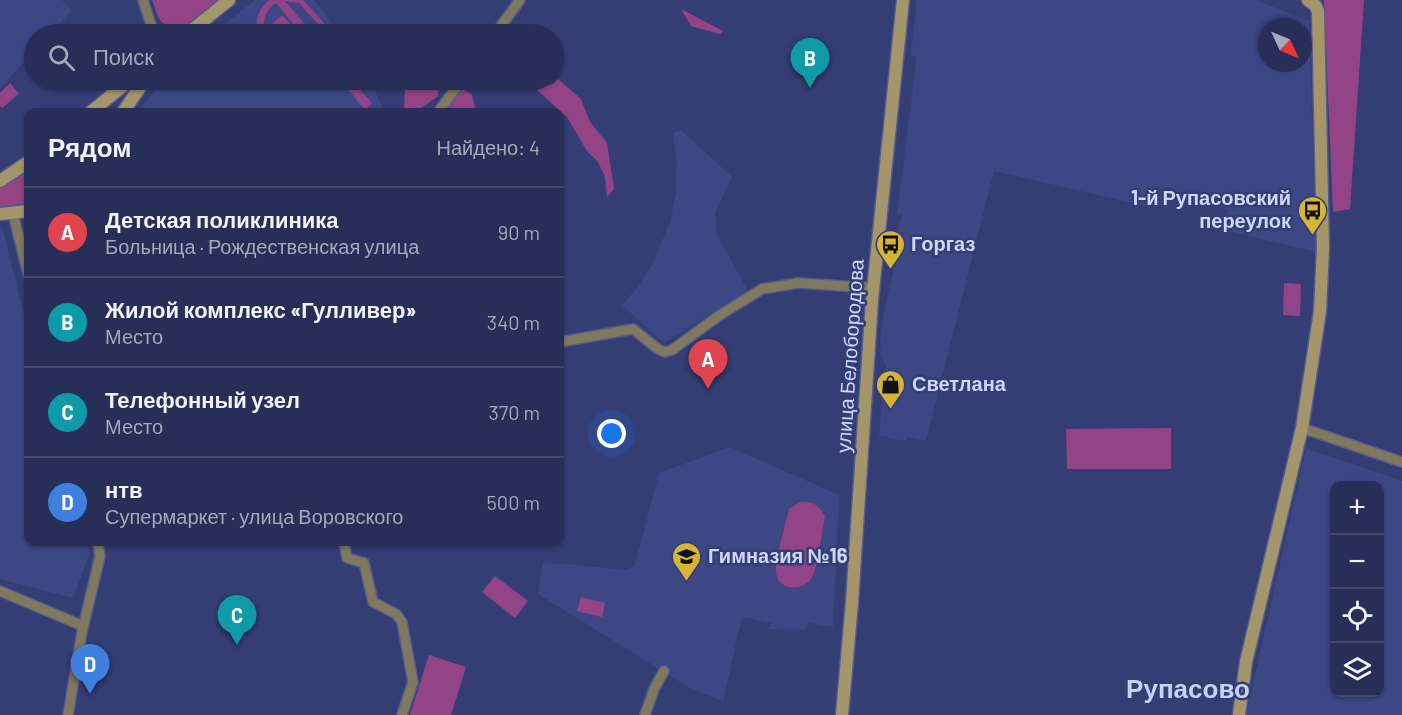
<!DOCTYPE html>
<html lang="ru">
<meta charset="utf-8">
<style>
body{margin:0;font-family:Barlow,sans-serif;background:#333a61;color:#f1f3f6}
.controls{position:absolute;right:18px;bottom:18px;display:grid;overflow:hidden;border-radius:12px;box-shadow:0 2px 4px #0004}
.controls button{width:54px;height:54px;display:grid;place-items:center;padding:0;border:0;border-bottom:2px solid #434a6d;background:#272e57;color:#f1f3f6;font:30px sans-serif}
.compass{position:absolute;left:1258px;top:18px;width:54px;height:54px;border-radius:50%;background:#272e57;box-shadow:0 2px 4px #0004;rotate:134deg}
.you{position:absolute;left:612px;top:434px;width:21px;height:21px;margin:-15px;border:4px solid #fff;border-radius:50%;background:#1a73e8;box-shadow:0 0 0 9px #1a73e833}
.badge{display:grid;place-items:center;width:39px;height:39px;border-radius:50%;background:#e69b98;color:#fff;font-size:20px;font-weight:700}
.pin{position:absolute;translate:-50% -50px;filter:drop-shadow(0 2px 3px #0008)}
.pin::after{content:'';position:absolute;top:32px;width:21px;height:18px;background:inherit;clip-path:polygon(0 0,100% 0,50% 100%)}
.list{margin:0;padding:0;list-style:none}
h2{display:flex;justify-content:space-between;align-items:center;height:78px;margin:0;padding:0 24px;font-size:26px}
h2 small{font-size:20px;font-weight:400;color:#a4a8ba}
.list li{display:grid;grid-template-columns:39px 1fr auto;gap:18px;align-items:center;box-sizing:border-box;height:90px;padding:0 24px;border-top:2px solid #434a6d}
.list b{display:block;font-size:22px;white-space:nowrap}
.list p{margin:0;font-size:20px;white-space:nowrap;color:#a4a8ba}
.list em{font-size:20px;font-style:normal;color:#a4a8ba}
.icon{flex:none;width:33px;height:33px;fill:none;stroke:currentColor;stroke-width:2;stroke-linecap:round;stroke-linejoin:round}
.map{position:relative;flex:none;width:1402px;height:715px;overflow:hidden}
.search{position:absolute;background:#272e57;box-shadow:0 2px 4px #0004;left:24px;top:24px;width:540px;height:66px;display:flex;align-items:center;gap:15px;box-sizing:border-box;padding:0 21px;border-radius:33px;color:#a4a8ba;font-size:22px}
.panel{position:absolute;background:#272e57;box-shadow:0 2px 4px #0004;left:24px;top:108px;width:540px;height:438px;border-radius:12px}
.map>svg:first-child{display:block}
</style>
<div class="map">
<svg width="1402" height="715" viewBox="0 0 1402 715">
<rect width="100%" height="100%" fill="#343e74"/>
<g fill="#3c4783" fill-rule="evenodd">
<path d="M0,0H62L72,10L50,34H34V51L0,88Z"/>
<path d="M255,0H314L341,34H212Z"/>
<path d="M917,0H1256L1309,21L1316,252L1224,230L1229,210L1171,190L1168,204L1145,206L994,171L926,441L907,437L906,441L879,436L886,366L880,353L881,331L887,296L897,258L893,257L894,243L902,216L897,214L917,57L911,55ZM1267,27H1303V63H1267Z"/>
<path d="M162,80H371L384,112H138Z"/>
<path d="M681,130L732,177L715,213L717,235L748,291L664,343L622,305L637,288L652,265L670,222L676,193L677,163L673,133Z"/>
<path d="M0,228L3,230L28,331V542H87L90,552L73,598L0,579Z"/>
<path d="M730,447L839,495L833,627L808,623L805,630L770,629L771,623L742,617L723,701L693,690L538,594L543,562L626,570L635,565L659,473Z"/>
<path d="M1306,448L1402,481V715H1246ZM1334,486H1380V692H1334Z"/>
</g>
<g fill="#934487">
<path d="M152,0H218L181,29C160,28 158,18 152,0Z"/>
<path d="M269,0H303L334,34H327L299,3L285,1L313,34H302L276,3C265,10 261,22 266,34H259C254,20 258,10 269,0Z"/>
<path d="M1324,0H1364L1350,209L1333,212Z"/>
<path d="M681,9L723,31L720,34L691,26Z"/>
<path d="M282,15L300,34H282L272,24Z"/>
<path d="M558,79L581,99L590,122L607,143L614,189L607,197L605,177L598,162L587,151L567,117L537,90L536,85L553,84Z"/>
<path d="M340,80H351L372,103L365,110Z"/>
<path d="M419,80C428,79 434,78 439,86L438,96L416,112H404L405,83L414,88Z"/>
<path d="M10,83L19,94L2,108L0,106V93Z"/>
<path d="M461,87L472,95L476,112H442Z"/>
<path d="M28,168V203L0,207V186Z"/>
<path d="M1284,283L1301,284L1300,316L1283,315Z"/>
<path d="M1171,428V469H1067L1066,429Z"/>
<path d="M800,502C812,501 819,505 825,516C822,530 818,569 811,579C802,592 777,590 776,572C775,561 786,523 789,509Z"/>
<path d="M495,576L528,601L515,618L482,592Z"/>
<path d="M581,597L605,603L602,617L577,611Z"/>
<path d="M429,655L466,667L451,715H410Z"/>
</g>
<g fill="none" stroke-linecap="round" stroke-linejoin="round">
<defs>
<g id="street">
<path d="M143,0L154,34"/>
<path d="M495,34L520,0"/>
<path d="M438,112L462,80"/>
<path d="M13,213L28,274"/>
<path d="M560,342L633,329L658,349L664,352L672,350L720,315L762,289L798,283L874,288"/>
<path d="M1302,428L1402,462"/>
<path d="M344,542L347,558L364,563L373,602L396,614L402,622L413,682L402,715"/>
<path d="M0,591L83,626"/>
<path d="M68,715L82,632L100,556L98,542"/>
<path d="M645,715L654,689L664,671"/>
</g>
<g id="secondary">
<path d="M187,34L229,0"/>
<path d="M91,112L130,80"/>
<path d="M123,112L145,80"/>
<path d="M0,181L28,162"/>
<path d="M0,214L28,211"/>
<path d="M842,715L852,602L872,300L903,0"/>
<path d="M1239,715L1246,662L1302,428L1320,311L1323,248L1318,11L1315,5L1308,0"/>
</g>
</defs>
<use href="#street" stroke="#535c8e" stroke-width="12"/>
<use href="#secondary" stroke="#535c8e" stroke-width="15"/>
<use href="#street" stroke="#81795e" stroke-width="9"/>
<use href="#secondary" stroke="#a4966a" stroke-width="12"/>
</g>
<defs>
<symbol id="bus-pin" viewBox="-11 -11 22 30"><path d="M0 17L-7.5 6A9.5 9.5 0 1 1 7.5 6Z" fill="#d6b534" stroke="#343e74"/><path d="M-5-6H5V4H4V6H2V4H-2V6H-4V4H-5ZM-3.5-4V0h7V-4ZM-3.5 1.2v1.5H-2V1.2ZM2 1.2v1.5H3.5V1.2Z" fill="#111"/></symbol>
<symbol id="shop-pin" viewBox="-11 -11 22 30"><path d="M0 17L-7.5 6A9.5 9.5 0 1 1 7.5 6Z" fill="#d6b534" stroke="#343e74"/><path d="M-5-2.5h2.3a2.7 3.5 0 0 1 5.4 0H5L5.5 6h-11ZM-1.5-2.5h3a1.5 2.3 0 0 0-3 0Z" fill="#111"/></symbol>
<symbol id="school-pin" viewBox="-11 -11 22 30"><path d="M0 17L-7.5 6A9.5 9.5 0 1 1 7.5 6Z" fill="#d6b534" stroke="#343e74"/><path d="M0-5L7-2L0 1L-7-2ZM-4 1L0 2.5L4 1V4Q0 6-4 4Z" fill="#111"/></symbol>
</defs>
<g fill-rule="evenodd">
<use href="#bus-pin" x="1296" y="194" width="33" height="45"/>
<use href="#bus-pin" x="874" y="228" width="33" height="45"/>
<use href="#shop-pin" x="874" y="368" width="33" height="45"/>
<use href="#school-pin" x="670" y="540" width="33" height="45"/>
</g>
<g text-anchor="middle" stroke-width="5" stroke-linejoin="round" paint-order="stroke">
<g font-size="20" font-weight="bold" fill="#ced6f7" stroke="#343e74" text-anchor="start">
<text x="1291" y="205" text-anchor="end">1-й Рупасовский<tspan x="1291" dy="23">переулок</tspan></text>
<text x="911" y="251">Горгаз</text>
<text x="912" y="391">Светлана</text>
<text x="708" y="563">Гимназия №16</text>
</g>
<g font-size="20" fill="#ced6f7" stroke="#343e74">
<text transform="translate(850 356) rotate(-86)" y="7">улица Белобородова</text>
</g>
<g font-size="26" font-weight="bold" fill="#c7d2f8" stroke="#343e74">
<text x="1188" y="698">Рупасово</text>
</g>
</g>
</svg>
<div class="controls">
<button>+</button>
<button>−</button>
<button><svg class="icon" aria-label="locate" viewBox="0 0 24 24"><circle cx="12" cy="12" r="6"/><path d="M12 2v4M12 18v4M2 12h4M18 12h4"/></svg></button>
<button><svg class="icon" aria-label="layers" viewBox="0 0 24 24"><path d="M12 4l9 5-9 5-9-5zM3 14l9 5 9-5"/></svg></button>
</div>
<svg class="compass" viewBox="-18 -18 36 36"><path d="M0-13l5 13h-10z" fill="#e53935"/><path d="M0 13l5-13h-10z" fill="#a4a8ba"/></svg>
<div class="you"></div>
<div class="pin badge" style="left:708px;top:389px;background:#e0444e">A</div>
<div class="pin badge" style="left:810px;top:88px;background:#0f9aa8">B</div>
<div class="pin badge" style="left:237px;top:645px;background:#0f9aa8">C</div>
<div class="pin badge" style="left:90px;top:694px;background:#3f7fe0">D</div>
<div class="search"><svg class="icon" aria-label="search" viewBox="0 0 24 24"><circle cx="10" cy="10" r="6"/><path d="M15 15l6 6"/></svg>Поиск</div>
<section class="panel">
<h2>Рядом<small>Найдено: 4</small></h2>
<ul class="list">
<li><span class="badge" style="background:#e0444e">A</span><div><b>Детская поликлиника</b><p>Больница · Рождественская улица</p></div><em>90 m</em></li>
<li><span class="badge" style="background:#0f9aa8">B</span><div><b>Жилой комплекс «Гулливер»</b><p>Место</p></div><em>340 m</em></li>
<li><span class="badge" style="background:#0f9aa8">C</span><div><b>Телефонный узел</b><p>Место</p></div><em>370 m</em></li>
<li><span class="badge" style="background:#3f7fe0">D</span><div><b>нтв</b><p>Супермаркет · улица Воровского</p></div><em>500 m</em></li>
</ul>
</section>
</div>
